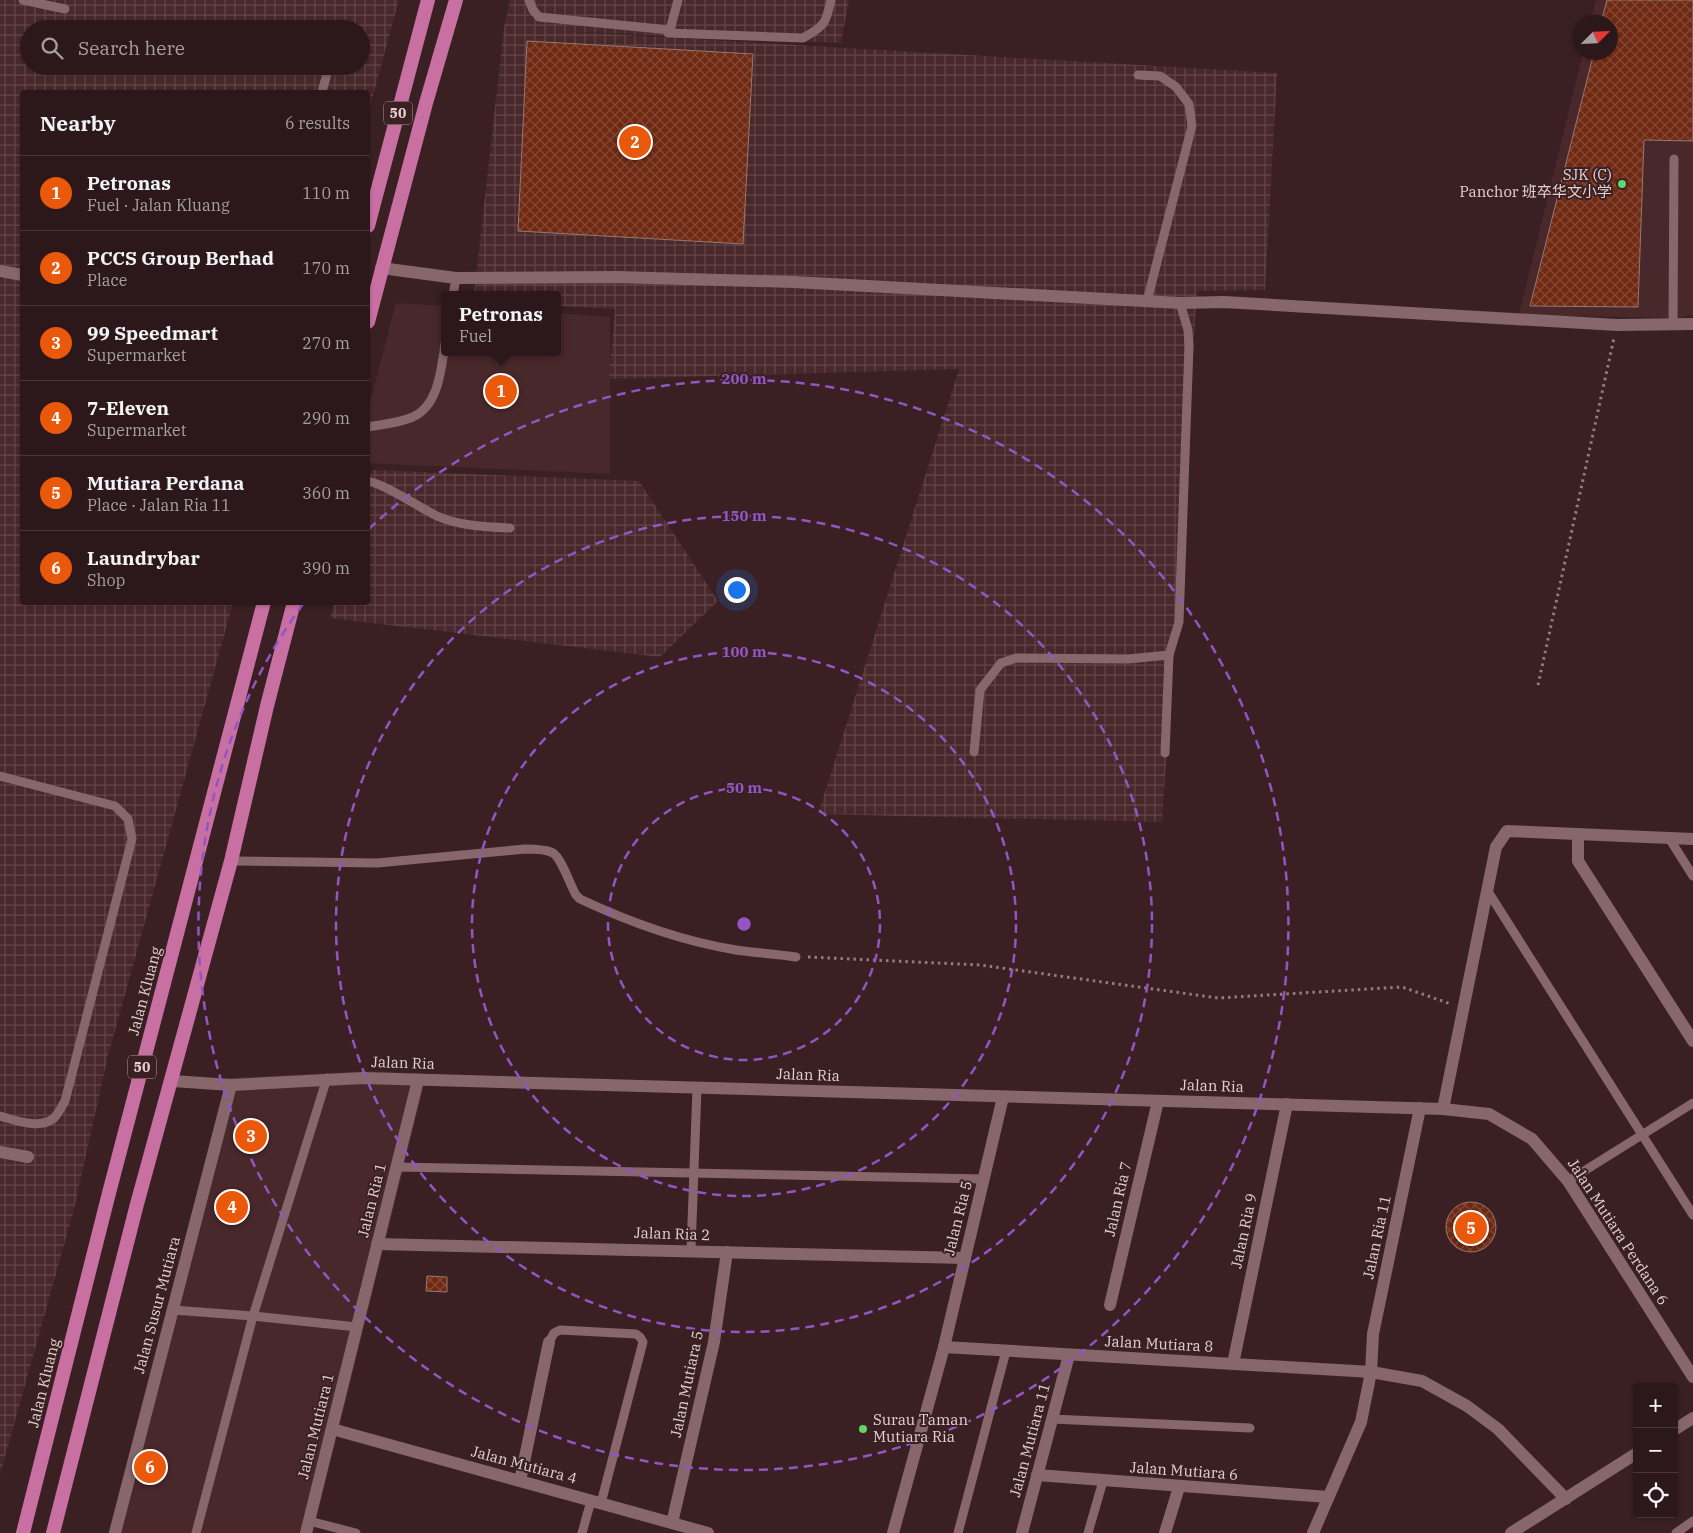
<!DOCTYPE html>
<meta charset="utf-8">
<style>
body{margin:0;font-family:"IBM Plex Serif","Noto Sans SC",serif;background:#342123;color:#f1f3f6}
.controls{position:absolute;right:15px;bottom:15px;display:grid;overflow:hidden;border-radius:5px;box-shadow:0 1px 4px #0004}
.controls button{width:45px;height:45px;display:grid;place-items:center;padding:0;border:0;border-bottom:1px solid #483739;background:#2c181a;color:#f1f3f6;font:25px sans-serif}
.compass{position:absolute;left:1573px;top:15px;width:45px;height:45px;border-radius:50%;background:#2c181a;box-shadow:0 1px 4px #0004;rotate:66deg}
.you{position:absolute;left:736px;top:589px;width:18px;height:18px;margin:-12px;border:4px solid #fff;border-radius:50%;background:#1a73e8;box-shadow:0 0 0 8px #1a73e833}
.badge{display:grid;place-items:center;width:32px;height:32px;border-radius:50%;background:#ea580c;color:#fff;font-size:16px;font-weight:700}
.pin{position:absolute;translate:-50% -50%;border:2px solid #fff;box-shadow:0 1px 5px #0006}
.popup{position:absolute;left:441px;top:291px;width:120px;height:65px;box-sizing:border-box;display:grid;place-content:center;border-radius:5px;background:#2c181a;filter:drop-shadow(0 1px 4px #0005);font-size:16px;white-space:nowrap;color:#a6a0a2}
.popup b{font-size:19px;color:#f1f3f6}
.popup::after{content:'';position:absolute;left:50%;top:100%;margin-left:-10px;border:10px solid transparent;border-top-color:#2c181a}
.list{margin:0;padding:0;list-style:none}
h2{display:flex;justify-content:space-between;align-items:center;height:65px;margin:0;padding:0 20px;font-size:21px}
h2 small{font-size:16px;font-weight:400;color:#a6a0a2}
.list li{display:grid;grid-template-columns:32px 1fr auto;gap:15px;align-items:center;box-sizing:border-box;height:75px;padding:0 20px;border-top:1px solid #483739}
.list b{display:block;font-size:19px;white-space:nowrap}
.list p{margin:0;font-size:16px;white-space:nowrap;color:#a6a0a2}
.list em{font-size:16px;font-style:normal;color:#a6a0a2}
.icon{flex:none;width:28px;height:28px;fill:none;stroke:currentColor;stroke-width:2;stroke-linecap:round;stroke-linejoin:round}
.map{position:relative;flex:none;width:1693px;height:1533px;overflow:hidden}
.search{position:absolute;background:#2c181a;box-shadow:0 1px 4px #0004;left:20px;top:20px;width:350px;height:55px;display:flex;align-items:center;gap:12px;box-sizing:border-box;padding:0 18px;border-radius:28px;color:#a6a0a2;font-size:19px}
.panel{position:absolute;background:#2c181a;box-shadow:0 1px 4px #0004;left:20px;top:90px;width:350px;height:515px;border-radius:5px}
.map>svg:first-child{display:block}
</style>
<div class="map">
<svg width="1693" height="1533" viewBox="0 0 1693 1533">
<defs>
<pattern id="industrial-grid" width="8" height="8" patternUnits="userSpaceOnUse" patternTransform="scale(1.25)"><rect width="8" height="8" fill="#49282c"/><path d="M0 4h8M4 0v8" fill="none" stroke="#63464a"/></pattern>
<pattern id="building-cross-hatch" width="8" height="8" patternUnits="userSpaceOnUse" patternTransform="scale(1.25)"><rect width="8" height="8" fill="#702a13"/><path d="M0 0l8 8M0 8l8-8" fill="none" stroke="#844834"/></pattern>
</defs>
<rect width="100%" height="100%" fill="#3a2023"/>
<g fill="#49282c">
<path d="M1596,0H1693V315L1676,318L1519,315L1583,53L1610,52V22H1590Z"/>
<path d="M396,303L445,306V352H557V313L610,317V474L368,463V410Z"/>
<path d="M368,1071L427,1074L313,1533H108L227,1078Z"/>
</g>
<g fill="url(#industrial-grid)" fill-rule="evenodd">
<path d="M0,0H399L368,114V92H22V602L233,603L108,1056L74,1209L0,1475ZM29,29H361V66H29Z"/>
<path d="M510,0H849L841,43L556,31L1277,73L1265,290L1197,291L1162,822L818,814L959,369L609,379L615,309L557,306V295H474L504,28Z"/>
<path d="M372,470L639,481L718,601L660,657L330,618L334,603L368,602V484Z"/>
</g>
<g fill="url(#building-cross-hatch)" stroke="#96786f">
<path d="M1607,0H1693V141L1644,140L1638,307L1530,306L1594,52H1610V22H1601Z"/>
<path d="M527,41L753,54L743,244L518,231Z"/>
<circle cx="1471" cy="1227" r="25"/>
<path d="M427,1276L447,1277V1292L426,1291Z"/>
</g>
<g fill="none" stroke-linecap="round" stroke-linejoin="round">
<g stroke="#927c7f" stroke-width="3" stroke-dasharray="2.5 4" stroke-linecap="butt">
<path d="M1538,685L1614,338"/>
<path d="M808,957L980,965L1218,998L1402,987L1451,1004"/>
</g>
<g stroke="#87676b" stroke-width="9">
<path d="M23,0L65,9"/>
<path d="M529,0L533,10L539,17L670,30L668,33L803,38C825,26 826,23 831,0"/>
<path d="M670,30L678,0"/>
<path d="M1138,75L1160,76L1176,87L1189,104L1192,126L1147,301"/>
<path d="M322,92L329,66"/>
<path d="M453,295L456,278"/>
<path d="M1673,325L1674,159"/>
<path d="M368,427C383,424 399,423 413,417C439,405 441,369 445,344"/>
<path d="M368,481C393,488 414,505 437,516C459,526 487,527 510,528"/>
<path d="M974,752L980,690L1001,663L1016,658L1128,659L1169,655L1179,622L1189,346L1188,330L1180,303"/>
<path d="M1165,753L1169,655"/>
<path d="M0,776L115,806L128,819L132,839L65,1101C62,1106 58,1114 54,1118C40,1130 15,1120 0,1116"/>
<path d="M1669,838L1693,876"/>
<path d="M231,861L377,863L525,849C534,849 546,849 553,853C562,859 570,885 576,895L580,899C629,922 681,941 736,950C756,953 776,954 796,957"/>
<path d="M1487,890L1693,1215"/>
<path d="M397,1167L984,1179"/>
<path d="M1568,1181L1693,1103"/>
<path d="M691,1250L697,1088"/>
<path d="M173,1310L253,1316L357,1327"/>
<path d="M549,1342L554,1333L560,1330L636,1334L640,1337L643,1342L601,1503"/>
<path d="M1052,1419L1250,1428"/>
<path d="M309,1521L356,1533"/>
<path d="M196,1533L253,1316L327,1078"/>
<path d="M582,1533L591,1501"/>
<path d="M958,1533L1006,1351"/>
<path d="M1088,1533L1103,1481"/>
<path d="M1676,1533L1693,1521"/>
</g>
<g stroke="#87676b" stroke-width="12">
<path d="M381,268L456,278L616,277L794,282L1180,303L1224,302L1617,325L1693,324"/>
<path d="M0,271L22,275"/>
<path d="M1578,834V861L1693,1041"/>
<path d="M172,1081L231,1085L363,1078L1443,1109L1489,1114L1532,1139L1568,1181L1693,1377"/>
<path d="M1443,1109L1496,847L1507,831L1693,839"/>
<path d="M0,1152L28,1157"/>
<path d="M377,1244L965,1258"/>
<path d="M1110,1305L1158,1101"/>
<path d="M944,1347L1371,1372L1422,1381L1467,1406L1498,1429L1566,1499"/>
<path d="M1233,1364L1287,1104"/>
<path d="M332,1429L708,1533"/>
<path d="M1674,1430L1693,1418"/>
<path d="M1037,1475L1328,1497"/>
<path d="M520,1481L549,1342"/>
<path d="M672,1523L714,1342L727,1252"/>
<path d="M115,1533L231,1085"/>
<path d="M306,1533L418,1080"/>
<path d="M893,1533L944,1347L1003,1097"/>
<path d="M1022,1533L1069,1355"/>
<path d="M1165,1533L1179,1487"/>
<path d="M1313,1533L1361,1422L1371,1372L1373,1334L1420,1108"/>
<path d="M1511,1533L1637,1453"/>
</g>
<g stroke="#c870a2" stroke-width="14">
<path d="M368,226L428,0"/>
<path d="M368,322L426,103L456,0"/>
<path d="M23,1533L109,1193L264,602"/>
<path d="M53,1533L137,1204L231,861L267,706L294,602"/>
</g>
</g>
<g fill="none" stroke="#9455c4" stroke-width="2.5" stroke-dasharray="9 6">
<circle cx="744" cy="924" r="136"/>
<circle cx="744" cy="924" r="272"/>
<circle cx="744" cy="924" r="408"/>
<path d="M369 529A545 545 0 1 1 303 604"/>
</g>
<g fill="#63d468" stroke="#3a2023" stroke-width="2">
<circle cx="1622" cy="184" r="5"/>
<circle cx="863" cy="1429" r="5"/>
</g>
<g text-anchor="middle" stroke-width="4" stroke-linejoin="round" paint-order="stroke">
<g fill="#3a2023" stroke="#af9a9d" stroke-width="1">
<rect x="384" y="101.5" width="28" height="23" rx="4"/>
<rect x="128" y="1055.5" width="28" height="23" rx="4"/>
</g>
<g font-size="14" font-weight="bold" fill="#e1cfd1">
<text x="398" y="118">50</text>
<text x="142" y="1072">50</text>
</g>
<g font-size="15" fill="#e1cfd1" stroke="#3a2023" text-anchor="end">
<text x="1612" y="180">SJK (C)<tspan x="1612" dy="17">Panchor 班卒华文小学</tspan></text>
<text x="873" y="1425" text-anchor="start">Surau Taman<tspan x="873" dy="17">Mutiara Ria</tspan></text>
</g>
<g font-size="15" fill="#e1cfd1" stroke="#3a2023">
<text transform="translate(145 991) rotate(-75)" y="5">Jalan Kluang</text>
<text transform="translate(403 1063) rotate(2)" y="5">Jalan Ria</text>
<text transform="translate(808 1075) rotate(2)" y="5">Jalan Ria</text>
<text transform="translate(1212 1086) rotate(2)" y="5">Jalan Ria</text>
<text transform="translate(1118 1199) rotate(-77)" y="5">Jalan Ria 7</text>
<text transform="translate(372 1200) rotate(-76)" y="5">Jalan Ria 1</text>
<text transform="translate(958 1218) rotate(-76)" y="5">Jalan Ria 5</text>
<text transform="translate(1244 1231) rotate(-78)" y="5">Jalan Ria 9</text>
<text transform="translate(1618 1232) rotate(57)" y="5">Jalan Mutiara Perdana 6</text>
<text transform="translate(672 1234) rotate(2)" y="5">Jalan Ria 2</text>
<text transform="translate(1377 1237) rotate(-78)" y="5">Jalan Ria 11</text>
<text transform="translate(157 1305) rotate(-75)" y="5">Jalan Susur Mutiara</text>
<text transform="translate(1159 1344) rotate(3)" y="5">Jalan Mutiara 8</text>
<text transform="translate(44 1383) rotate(-76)" y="5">Jalan Kluang</text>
<text transform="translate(687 1384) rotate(-78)" y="5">Jalan Mutiara 5</text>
<text transform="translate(316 1426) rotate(-76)" y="5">Jalan Mutiara 1</text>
<text transform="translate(1030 1440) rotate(-75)" y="5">Jalan Mutiara 11</text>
<text transform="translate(524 1465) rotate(15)" y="5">Jalan Mutiara 4</text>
<text transform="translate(1184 1471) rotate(4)" y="5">Jalan Mutiara 6</text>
</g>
</g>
<circle cx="744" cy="924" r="8" fill="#9455c4" stroke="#3a2023" stroke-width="2.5"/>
<g font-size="15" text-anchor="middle" font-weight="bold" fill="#9455c4" stroke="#3a2023" stroke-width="4" stroke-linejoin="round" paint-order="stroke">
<text x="744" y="384">200 m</text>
<text x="744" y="521">150 m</text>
<text x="744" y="657">100 m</text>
<text x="744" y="793">50 m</text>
</g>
</svg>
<div class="controls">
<button>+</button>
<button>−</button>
<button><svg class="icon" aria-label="locate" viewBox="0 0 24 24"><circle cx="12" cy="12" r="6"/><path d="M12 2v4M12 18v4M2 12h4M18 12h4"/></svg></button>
</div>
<svg class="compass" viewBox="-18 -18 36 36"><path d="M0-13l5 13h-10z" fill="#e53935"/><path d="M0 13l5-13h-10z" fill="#a6a0a2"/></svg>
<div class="you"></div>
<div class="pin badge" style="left:501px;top:391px">1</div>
<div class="popup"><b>Petronas</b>Fuel</div>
<div class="pin badge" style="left:635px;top:142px">2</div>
<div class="pin badge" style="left:251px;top:1136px">3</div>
<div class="pin badge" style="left:232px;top:1207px">4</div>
<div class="pin badge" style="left:1471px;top:1228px">5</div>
<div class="pin badge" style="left:150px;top:1467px">6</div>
<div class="search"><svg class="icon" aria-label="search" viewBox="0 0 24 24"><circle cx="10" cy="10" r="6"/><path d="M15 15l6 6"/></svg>Search here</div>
<section class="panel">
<h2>Nearby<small>6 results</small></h2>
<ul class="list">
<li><span class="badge">1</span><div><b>Petronas</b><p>Fuel · Jalan Kluang</p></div><em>110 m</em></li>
<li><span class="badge">2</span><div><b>PCCS Group Berhad</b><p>Place</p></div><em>170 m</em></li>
<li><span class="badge">3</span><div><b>99 Speedmart</b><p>Supermarket</p></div><em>270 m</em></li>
<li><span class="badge">4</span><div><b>7-Eleven</b><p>Supermarket</p></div><em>290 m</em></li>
<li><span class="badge">5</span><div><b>Mutiara Perdana</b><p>Place · Jalan Ria 11</p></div><em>360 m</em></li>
<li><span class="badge">6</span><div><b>Laundrybar</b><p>Shop</p></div><em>390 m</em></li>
</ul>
</section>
</div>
